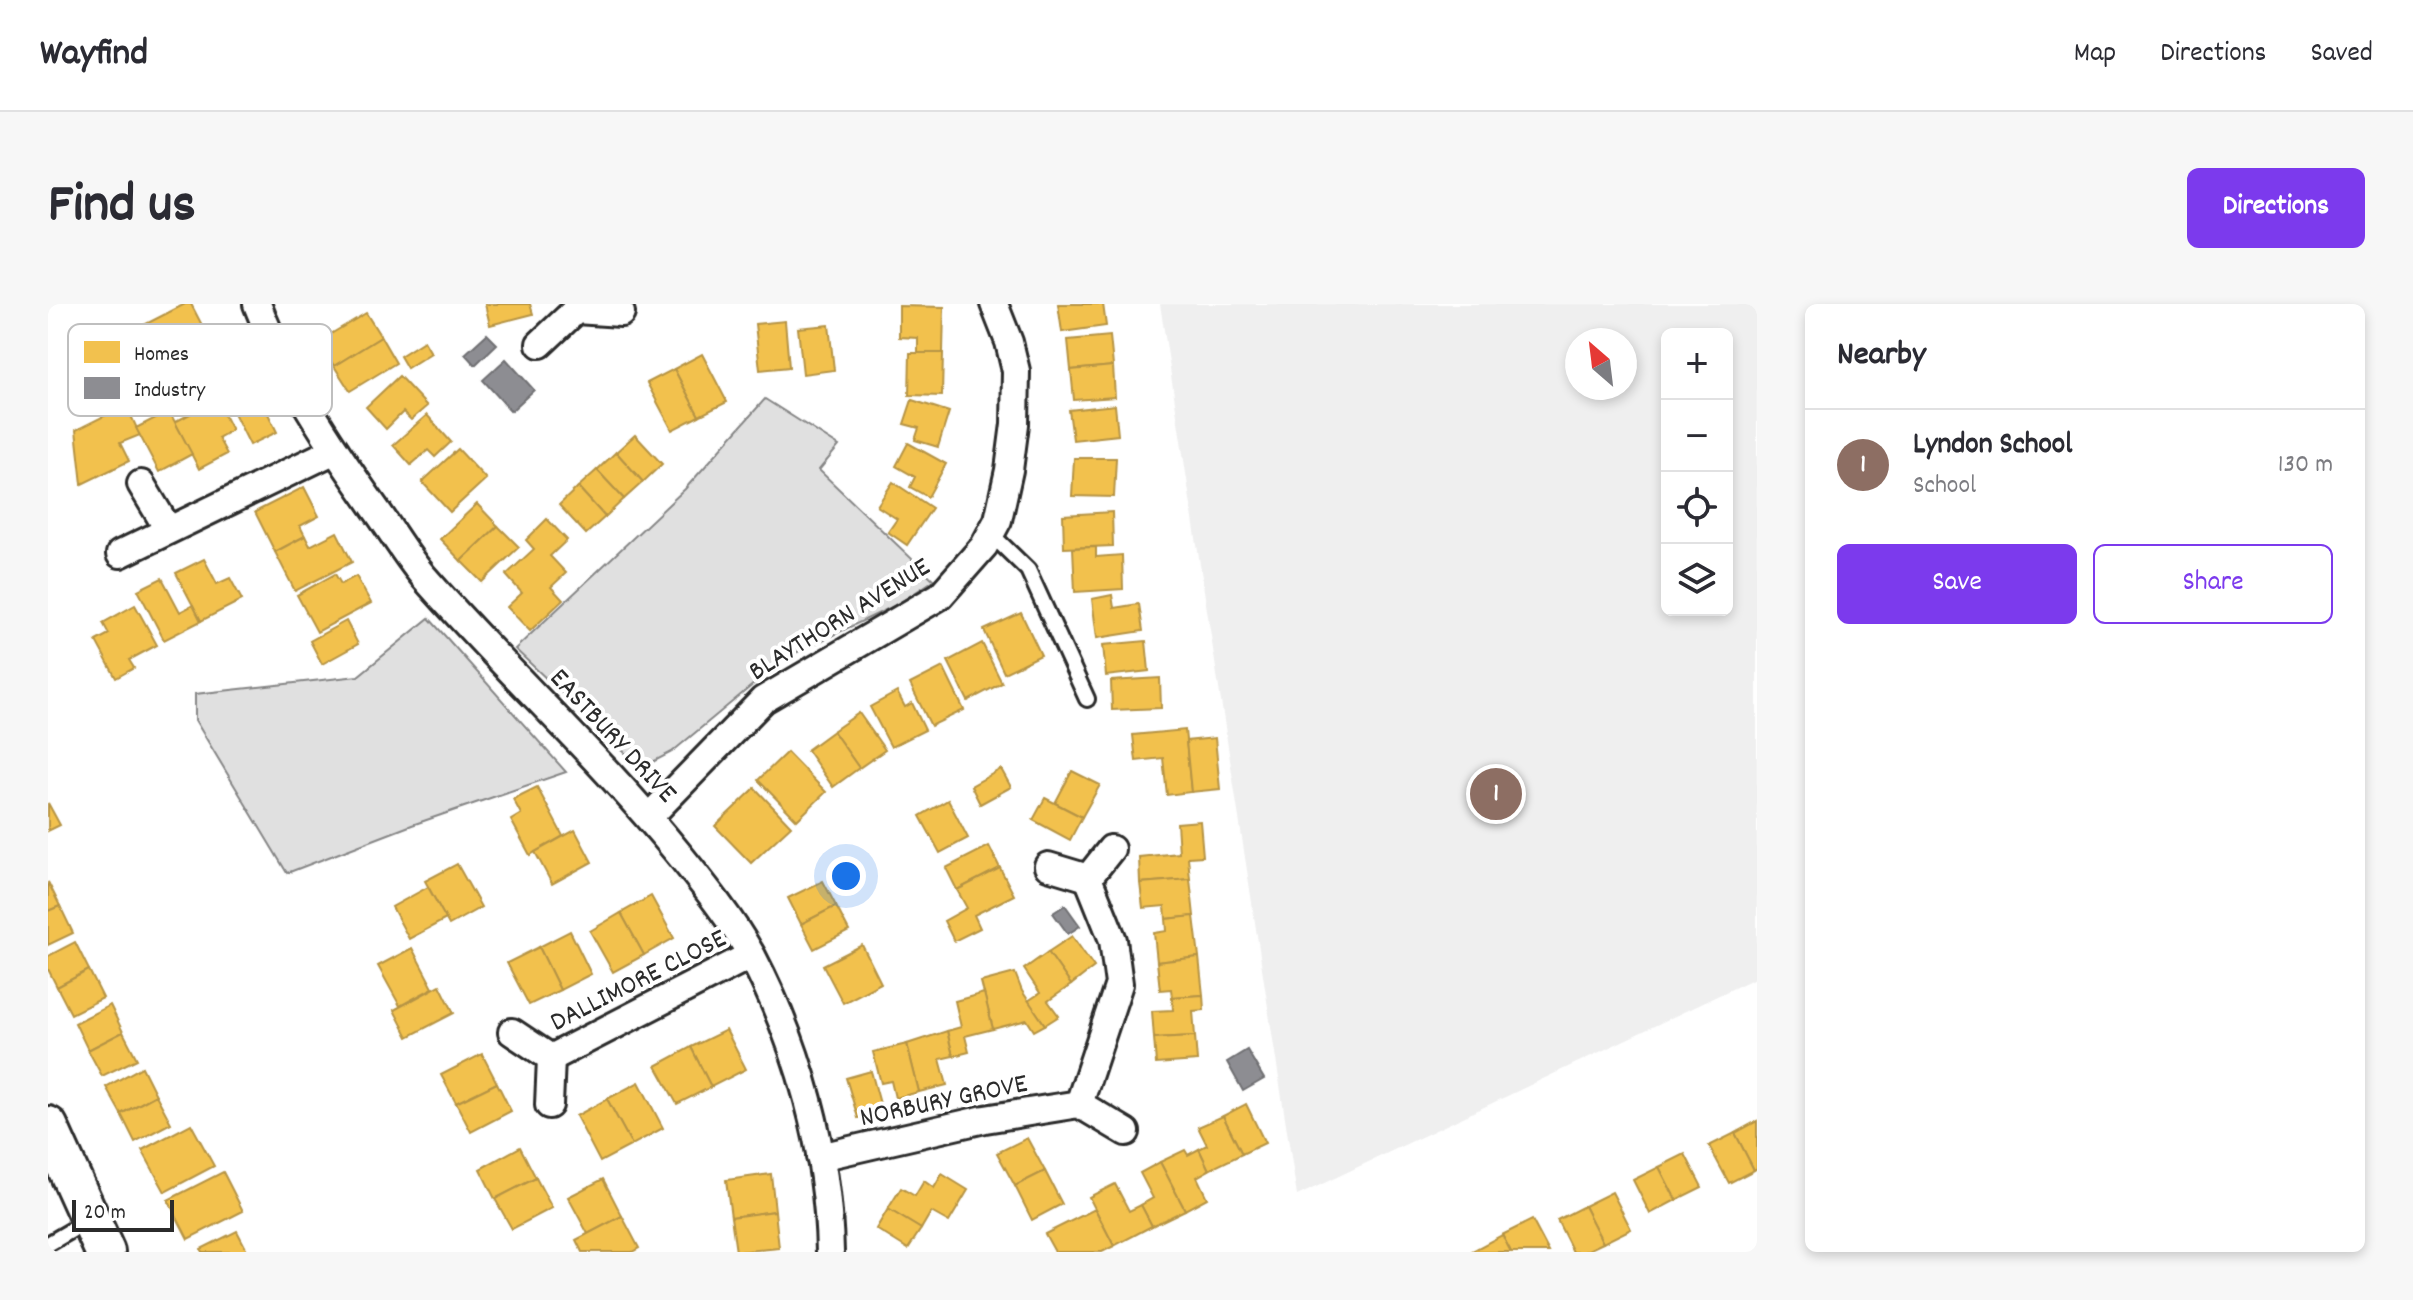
<!DOCTYPE html>
<meta charset="utf-8">
<style>
body{margin:0;font-family:Dekko,sans-serif;background:#f7f7f7;color:#2b2b33}
.controls{position:absolute;right:24px;top:24px;display:grid;overflow:hidden;border-radius:12px;box-shadow:0 4px 12px #0003}
.controls button{width:72px;height:72px;display:grid;place-items:center;padding:0;border:0;border-bottom:2px solid #e1e1e2;background:#fff;color:#2b2b33;font:40px sans-serif}
.compass{position:absolute;left:1517px;top:24px;width:72px;height:72px;border-radius:50%;background:#fff;box-shadow:0 4px 12px #0003;rotate:332deg}
.scale{position:absolute;left:24px;bottom:20px;width:102px;box-sizing:border-box;padding-left:8px;border:4px solid #2b2b2b;border-top:0;font-size:22px;line-height:28px;white-space:nowrap;color:#2b2b2b;-webkit-text-stroke:6px #fff;paint-order:stroke}
.you{position:absolute;left:798px;top:572px;width:28px;height:28px;margin:-20px;border:6px solid #fff;border-radius:50%;background:#1a73e8;box-shadow:0 0 0 12px #1a73e833}
.badge{display:grid;place-items:center;width:52px;height:52px;border-radius:50%;background:#7c3aed;color:#fff;font-size:26px;font-weight:700}
.pin{position:absolute;translate:-50% -50%;border:4px solid #fff;box-shadow:0 2px 8px #0006}
.list{margin:0;padding:0;list-style:none}
h2{display:flex;justify-content:space-between;align-items:center;height:104px;margin:0;padding:0 32px;font-size:34px}
h2 small{font-size:26px;font-weight:400;color:#7c7c81}
.list li{display:grid;grid-template-columns:52px 1fr auto;gap:24px;align-items:center;box-sizing:border-box;height:112px;padding:0 32px;border-top:2px solid #e1e1e2}
.list b{display:block;font-size:30px;white-space:nowrap}
.list p{margin:0;font-size:26px;white-space:nowrap;color:#7c7c81}
.list em{font-size:26px;font-style:normal;color:#7c7c81}
.actions{display:flex;gap:16px;padding:24px 32px}
.actions a{flex:1;padding:18px 0;border:2px solid #7c3aed;border-radius:12px;text-align:center;font-size:28px;color:#7c3aed}
.actions .main{background:#7c3aed;color:#fff}
.icon{flex:none;width:44px;height:44px;fill:none;stroke:currentColor;stroke-width:2;stroke-linecap:round;stroke-linejoin:round}
.map{position:relative;flex:none;width:1709px;height:948px;overflow:hidden;border-radius:12px}
header{display:flex;align-items:center;gap:48px;box-sizing:border-box;height:112px;padding:0 40px;background:#fff;border-bottom:2px solid #e1e1e2}
header strong{font-size:38px}
nav{display:flex;gap:44px;margin-inline-start:auto;font-size:28px}
.intro{display:flex;align-items:center;justify-content:space-between;box-sizing:border-box;height:192px;padding:0 48px}
h1{margin:0;font-size:56px}
.button{padding:20px 36px;border-radius:12px;background:#7c3aed;color:#fff;font-size:28px;font-weight:700}
main{display:flex;gap:48px;padding:0 48px}
aside{flex:1;background:#fff;border-radius:12px;box-shadow:0 4px 12px #0003}
.map>svg:first-child{display:block}
</style>
<header>
<strong>Wayfind</strong>
<nav><a>Map</a><a>Directions</a><a>Saved</a></nav>
</header>
<div class="intro"><h1>Find us</h1><a class="button">Directions</a></div>
<main>
<div class="map">
<svg width="1709" height="948" viewBox="0 0 1709 948">
<rect width="100%" height="100%" fill="#fff"/>
<filter id="ink" filterUnits="userSpaceOnUse"><feTurbulence type="fractalNoise" baseFrequency=".0125" numOctaves="2"/><feDisplacementMap in="SourceGraphic" scale="16" xChannelSelector="R" yChannelSelector="G"/><feConvolveMatrix kernelMatrix="1 2 1 2 8 2 1 2 1" color-interpolation-filters="sRGB"/></filter>
<g filter="url(#ink)">
<path fill="#efefef" fill-rule="evenodd" d="M1112,0H1709V673L1249,892ZM1619,30H1679V306H1619ZM1529,36H1577V84H1529Z"/>
<g fill="#e0e0e0" stroke="#868686" stroke-width="2">
<path d="M717,95L791,142L771,166L886,276L850,300L737,354L624,448L593,464L467,345L637,185Z"/>
<path d="M381,314L518,468L364,521L239,569L147,416V390L310,372Z"/>
</g>
<g fill="#f2c14e" stroke="#b69444" stroke-width="2">
<path d="M137,0H143L155,23L107,48L94,22Z"/>
<path d="M437,0H482L485,10L442,21Z"/>
<path d="M1010,0H1055L1058,22L1014,28Z"/>
<path d="M851,2L896,3L895,49H870V34L851,33Z"/>
<path d="M318,9L333,33L286,62L271,37Z"/>
<path d="M737,17L741,63L712,66L707,20Z"/>
<path d="M781,21L786,66L755,70L750,24Z"/>
<path d="M1062,32L1065,62L1023,66L1020,36Z"/>
<path d="M333,33L348,59L302,87L286,62Z"/>
<path d="M376,37L383,49L359,64L352,52Z"/>
<path d="M862,49H895L894,92L861,91Z"/>
<path d="M654,50L679,98L651,112L626,65Z"/>
<path d="M1065,62L1067,93L1026,96L1023,66Z"/>
<path d="M626,65L651,112L624,126L599,79Z"/>
<path d="M351,72L379,102L363,116L355,108L338,125L318,103Z"/>
<path d="M204,77L229,128L202,141L177,91Z"/>
<path d="M168,96L184,126L170,134L179,150L151,165L127,118Z"/>
<path d="M864,96L901,108L890,143L867,136L871,124L856,120Z"/>
<path d="M78,101L92,131L72,139L81,157L34,180L28,126Z"/>
<path d="M1067,101L1070,131L1025,136L1021,106Z"/>
<path d="M121,107L144,150L111,168L88,124Z"/>
<path d="M379,111L403,138L387,153L380,146L363,161L345,141Z"/>
<path d="M587,131L614,160L595,178L568,148Z"/>
<path d="M860,139L898,160L880,193L862,183L867,173L848,162Z"/>
<path d="M410,145L438,175L402,208L374,178Z"/>
<path d="M568,148L595,178L576,195L549,166Z"/>
<path d="M1026,154H1068L1066,193L1024,192Z"/>
<path d="M549,166L576,195L557,213L530,183Z"/>
<path d="M845,178L884,204L859,241L840,228L849,215L829,202Z"/>
<path d="M256,183L271,212L252,222L257,232L227,248L207,208Z"/>
<path d="M530,183L557,213L538,230L511,201Z"/>
<path d="M429,200L450,222L413,257L392,235Z"/>
<path d="M1064,208L1065,242L1016,244L1015,211Z"/>
<path d="M499,215L519,236L502,252L518,269L503,283L515,296L482,327L459,303L474,289L458,271L486,245L478,236Z"/>
<path d="M450,222L471,243L434,278L413,257Z"/>
<path d="M289,228L304,258L247,287L227,248L257,232L262,242Z"/>
<path d="M1048,243V253L1074,251L1075,285L1027,288L1025,244Z"/>
<path d="M156,255L169,280L182,274L194,296L153,317L128,269Z"/>
<path d="M287,270L293,280L308,272L323,299L269,328L249,291Z"/>
<path d="M114,274L132,308L145,301L153,317L116,336L90,286Z"/>
<path d="M1064,291L1066,304L1091,300L1095,327L1049,334L1044,295Z"/>
<path d="M87,301L109,341L81,356L86,364L68,374L48,337L61,330L55,319Z"/>
<path d="M973,309L993,351L956,369L936,326Z"/>
<path d="M298,317L310,340L274,360L262,337Z"/>
<path d="M1098,337L1101,367L1058,372L1055,341Z"/>
<path d="M934,339L954,379L920,397L900,357Z"/>
<path d="M895,363L916,406L883,422L862,380Z"/>
<path d="M1112,374L1113,404L1064,406L1063,377Z"/>
<path d="M849,388L857,403L864,399L877,426L843,443L822,403Z"/>
<path d="M811,409L837,446L811,464L785,427Z"/>
<path d="M1137,426L1143,488L1119,491L1115,454L1088,457L1085,431Z"/>
<path d="M785,427L811,464L785,483L759,446Z"/>
<path d="M1167,434L1172,485L1143,488L1138,437Z"/>
<path d="M739,448L778,488L749,516L710,476Z"/>
<path d="M953,465L963,483L932,500L923,482Z"/>
<path d="M1024,467L1052,481L1034,513L1007,499Z"/>
<path d="M489,483L515,532L482,551L463,516L473,510L465,495Z"/>
<path d="M707,484L743,522L703,559L667,522Z"/>
<path d="M997,494L1034,513L1022,536L985,516Z"/>
<path d="M900,496L920,534L892,549L872,512Z"/>
<path d="M0,499L12,521L0,527Z"/>
<path d="M1152,517L1155,552L1140,553L1142,575L1092,579L1091,553L1131,549L1129,519Z"/>
<path d="M527,526L544,558L504,580L487,548Z"/>
<path d="M941,542L952,564L909,586L898,564Z"/>
<path d="M409,560L433,603L401,621L377,577Z"/>
<path d="M952,564L966,591L926,611L932,624L906,637L896,617L919,604L909,586Z"/>
<path d="M1142,575L1146,612L1118,615L1117,602L1095,604L1092,579Z"/>
<path d="M775,577L788,602L753,620L740,594Z"/>
<path d="M0,578L12,602L0,607Z"/>
<path d="M380,583L398,615L361,635L344,603Z"/>
<path d="M603,592L626,634L596,651L573,609Z"/>
<path d="M12,602L25,629L0,641V607Z"/>
<path d="M788,602L801,627L766,645L753,620Z"/>
<path d="M573,609L596,651L565,668L542,627Z"/>
<path d="M1146,612L1151,653L1109,658L1106,629L1119,627L1118,615Z"/>
<path d="M522,627L543,670L512,686L491,643Z"/>
<path d="M1024,632L1046,663L1023,681L1000,648Z"/>
<path d="M27,638L41,666L9,683L0,665V652Z"/>
<path d="M814,641L833,679L795,699L775,661Z"/>
<path d="M491,643L512,686L481,701L459,659Z"/>
<path d="M364,644L385,684L352,702L330,662Z"/>
<path d="M1000,648L1023,681L1000,697L1011,712L997,721L980,697L992,689L976,665Z"/>
<path d="M1151,653L1155,691L1124,693L1123,685L1112,686L1109,658Z"/>
<path d="M41,666L55,694L23,710L9,683Z"/>
<path d="M967,669L974,687L997,721L986,727L979,716L945,725L933,678Z"/>
<path d="M392,681L406,709L360,733L346,706Z"/>
<path d="M936,689L945,725L917,732L921,748L905,752L899,727L913,723L907,697Z"/>
<path d="M1155,691L1156,706L1145,707L1147,732L1106,734L1104,707L1125,706L1124,693Z"/>
<path d="M62,701L75,728L40,746L27,719Z"/>
<path d="M678,726L698,765L663,783L643,743Z"/>
<path d="M899,727L905,752L892,755L899,781L871,788L859,740Z"/>
<path d="M75,728L89,755L54,772L40,746Z"/>
<path d="M1147,732L1149,757L1108,760L1106,734Z"/>
<path d="M859,740L871,788L847,794L843,777L833,779L825,748Z"/>
<path d="M643,743L663,783L629,800L608,762Z"/>
<path d="M434,750L449,779L408,799L393,771Z"/>
<path d="M94,763L108,791L73,810L58,783Z"/>
<path d="M823,767L834,807L810,814L798,774Z"/>
<path d="M591,778L615,824L584,841L559,795Z"/>
<path d="M449,779L463,807L423,828L408,799Z"/>
<path d="M108,791L123,819L87,838L73,810Z"/>
<path d="M559,795L584,841L552,858L528,812Z"/>
<path d="M1198,800L1217,839L1194,850L1175,812Z"/>
<path d="M1175,812L1194,850L1161,866L1151,845L1159,841L1150,823Z"/>
<path d="M1709,817V864L1706,866L1687,829Z"/>
<path d="M143,820L166,862L117,888L94,846Z"/>
<path d="M1687,829L1706,866L1681,879L1661,842Z"/>
<path d="M979,834L997,867L967,882L949,849Z"/>
<path d="M472,843L488,874L447,895L432,865Z"/>
<path d="M1151,845L1161,866L1149,873L1159,894L1137,906L1112,858L1137,846L1140,851Z"/>
<path d="M1637,850L1654,883L1628,896L1611,863Z"/>
<path d="M1112,858L1137,906L1104,922L1093,901L1105,894L1092,869Z"/>
<path d="M1611,863L1628,896L1602,910L1585,876Z"/>
<path d="M997,867L1014,900L984,916L967,882Z"/>
<path d="M175,868L195,907L140,935L120,896Z"/>
<path d="M723,870L727,907L683,913L678,876Z"/>
<path d="M894,870L920,886L901,918L883,908L873,925L840,905L853,884L867,892L876,877L886,884Z"/>
<path d="M488,874L504,904L464,925L447,895Z"/>
<path d="M555,875L574,912L540,930L520,893Z"/>
<path d="M1067,880L1081,907L1093,901L1104,922L1066,942L1041,893Z"/>
<path d="M1564,888L1583,925L1555,939L1536,902Z"/>
<path d="M1536,902L1555,939L1536,948H1525L1509,916Z"/>
<path d="M840,905L873,925L860,945L828,925Z"/>
<path d="M1047,905L1066,942L1054,948H1007L997,930Z"/>
<path d="M727,907L731,944L688,948L683,913Z"/>
<path d="M574,912L591,944L584,948H534L528,936Z"/>
<path d="M1484,916L1501,948H1463L1454,931Z"/>
<path d="M189,927L200,948H154L153,945Z"/>
<path d="M1454,931L1463,948H1424V947Z"/>
</g>
<g fill="#8d8d92" stroke="#707073" stroke-width="2">
<path d="M439,30L449,40L427,61L417,50Z"/>
<path d="M458,55L486,86L463,107L435,76Z"/>
<path d="M1017,601L1032,622L1020,630L1005,609Z"/>
<path d="M1199,746L1216,775L1195,787L1179,758Z"/>
</g>
<g fill="none" stroke-linecap="round" stroke-linejoin="round">
<defs>
<g id="lane">
<path d="M943,230L980,266L1039,395"/>
<path d="M0,940L41,916"/>
</g>
<g id="street">
<path d="M209,0C237,73 282,140 327,204C343,226 358,252 376,273C458,367 551,452 630,549C656,581 684,616 704,652C751,742 780,846 782,948"/>
<path d="M492,40L528,6L573,9"/>
<path d="M93,180L120,225"/>
<path d="M72,250L287,146"/>
<path d="M601,513L715,396L892,292L936,242L950,216L961,166L967,120L968,67L961,38L946,0"/>
<path d="M1000,562L1040,574L1063,545"/>
<path d="M464,728L503,754L501,801"/>
<path d="M503,754L703,651"/>
<path d="M1031,800L1071,680L1065,636L1040,574"/>
<path d="M772,853L937,815L1031,800L1078,828"/>
</g>
<path id="secondary" d="M0,822L57,948"/>
</defs>
<use href="#lane" stroke="#2b2b2b" stroke-width="20"/>
<use href="#street" stroke="#2b2b2b" stroke-width="32"/>
<use href="#secondary" stroke="#2b2b2b" stroke-width="44"/>
<use href="#lane" stroke="#fff" stroke-width="14"/>
<use href="#street" stroke="#fff" stroke-width="26"/>
<use href="#secondary" stroke="#fff" stroke-width="38"/>
</g>
</g>
<g text-anchor="middle" stroke-width="8" stroke-linejoin="round" paint-order="stroke">
<g font-size="28" fill="#2b2b2b" stroke="#fff">
<text transform="translate(790 313) rotate(-32)" y="10">BLAYTHORN AVENUE</text>
<text transform="translate(567 430) rotate(47)" y="10">EASTBURY DRIVE</text>
<text transform="translate(589 674) rotate(-27)" y="10">DALLIMORE CLOSE</text>
<text transform="translate(895 794) rotate(-12)" y="10">NORBURY GROVE</text>
</g>
</g>
<rect x="20" y="20" width="264" height="92" rx="12" fill="#fff" stroke="#bfbfbf" stroke-width="2"/>
<rect x="36" y="37" width="36" height="22" fill="#f2c14e"/>
<rect x="36" y="73" width="36" height="22" fill="#8d8d92"/>
<g font-size="22" fill="#2b2b2b">
<text x="86" y="56">Homes</text>
<text x="86" y="92">Industry</text>
</g>
</svg>
<div class="controls">
<button>+</button>
<button>−</button>
<button><svg class="icon" aria-label="locate" viewBox="0 0 24 24"><circle cx="12" cy="12" r="6"/><path d="M12 2v4M12 18v4M2 12h4M18 12h4"/></svg></button>
<button><svg class="icon" aria-label="layers" viewBox="0 0 24 24"><path d="M12 4l9 5-9 5-9-5zM3 14l9 5 9-5"/></svg></button>
</div>
<svg class="compass" viewBox="-18 -18 36 36"><path d="M0-13l5 13h-10z" fill="#e53935"/><path d="M0 13l5-13h-10z" fill="#7c7c81"/></svg>
<div class="scale">20 m</div>
<div class="you"></div>
<div class="pin badge" style="left:1448px;top:490px;background:#8d6e63">1</div>
</div>
<aside>
<h2>Nearby<small></small></h2>
<ul class="list">
<li><span class="badge" style="background:#8d6e63">1</span><div><b>Lyndon School</b><p>School</p></div><em>130 m</em></li>
</ul>
<div class="actions"><a class="main">Save</a><a>Share</a></div>
</aside>
</main>
